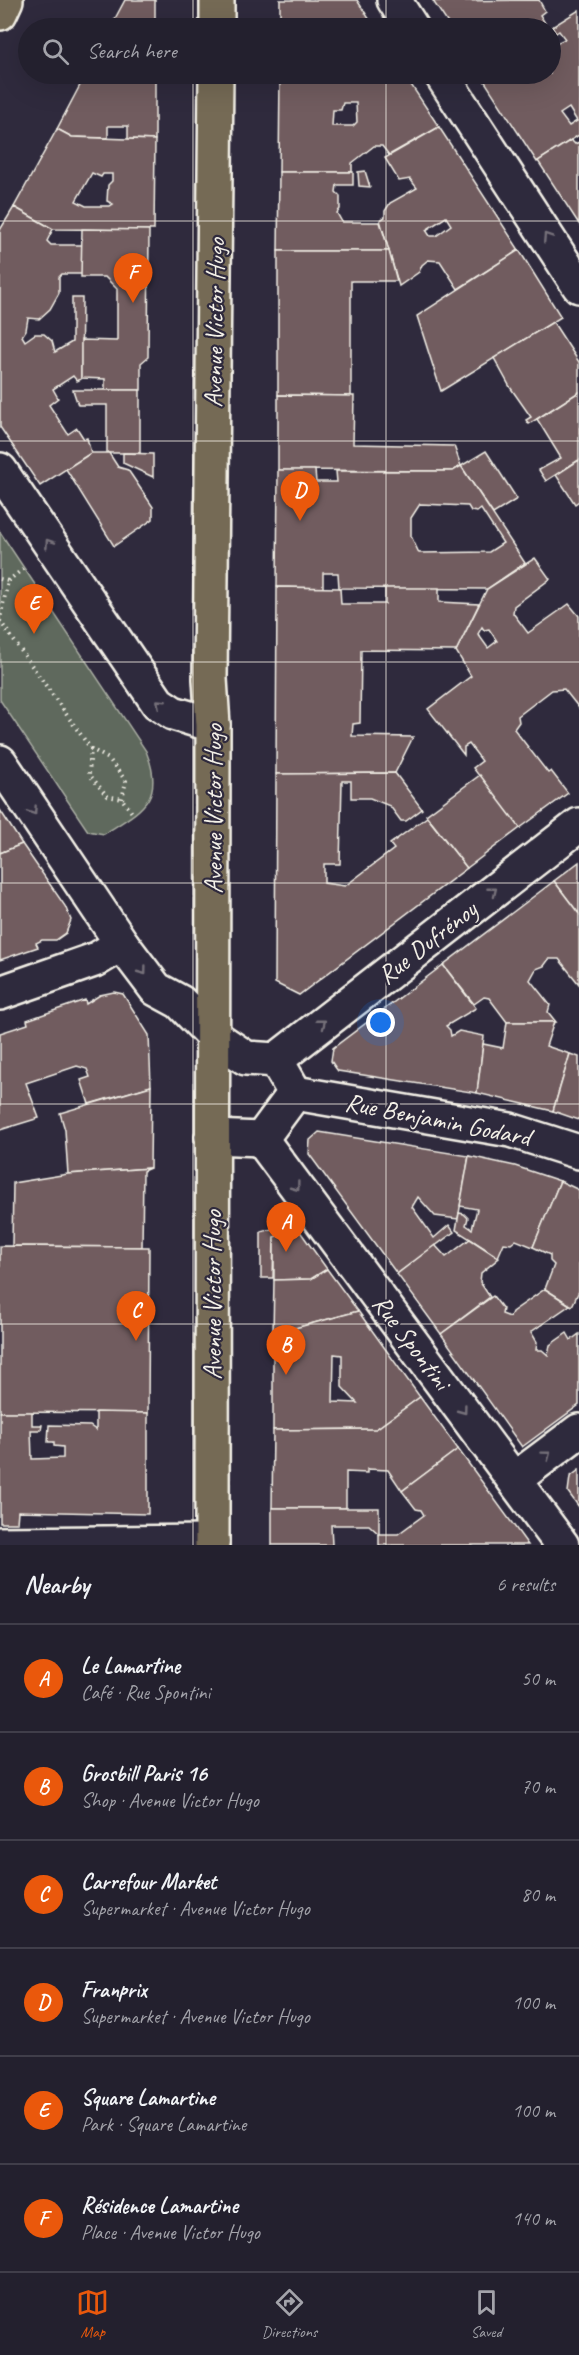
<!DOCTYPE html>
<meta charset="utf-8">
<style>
body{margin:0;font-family:Caveat,sans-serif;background:#2f2d3a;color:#f1f3f6}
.you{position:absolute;left:381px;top:1023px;width:21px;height:21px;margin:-15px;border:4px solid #fff;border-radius:50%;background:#1a73e8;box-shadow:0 0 0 9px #1a73e833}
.badge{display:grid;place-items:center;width:39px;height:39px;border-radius:50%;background:#ea580c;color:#fff;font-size:20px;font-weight:700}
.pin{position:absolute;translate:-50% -50px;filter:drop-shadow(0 2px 3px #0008)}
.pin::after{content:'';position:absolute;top:32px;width:21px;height:18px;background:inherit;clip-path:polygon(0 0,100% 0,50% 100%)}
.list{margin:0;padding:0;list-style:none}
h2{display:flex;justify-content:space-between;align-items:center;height:78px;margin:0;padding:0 24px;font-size:26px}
h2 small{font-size:20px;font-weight:400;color:#a3a3aa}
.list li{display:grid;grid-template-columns:39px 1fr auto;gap:18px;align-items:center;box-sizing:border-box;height:108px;padding:0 24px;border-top:2px solid #403e4a}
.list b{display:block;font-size:22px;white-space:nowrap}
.list p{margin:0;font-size:20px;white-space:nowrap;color:#a3a3aa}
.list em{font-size:20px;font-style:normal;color:#a3a3aa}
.icon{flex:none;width:33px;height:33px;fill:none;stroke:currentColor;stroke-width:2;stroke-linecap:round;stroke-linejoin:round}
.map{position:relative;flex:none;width:579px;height:1545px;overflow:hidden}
.search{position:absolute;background:#23202e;box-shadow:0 6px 24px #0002;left:18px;right:18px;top:18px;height:66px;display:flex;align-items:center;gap:15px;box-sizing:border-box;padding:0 21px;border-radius:33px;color:#a3a3aa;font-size:22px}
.sheet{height:726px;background:#23202e}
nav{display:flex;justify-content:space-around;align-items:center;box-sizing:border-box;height:84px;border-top:2px solid #403e4a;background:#23202e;font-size:16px;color:#a3a3aa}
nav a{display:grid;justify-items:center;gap:3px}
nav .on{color:#ea580c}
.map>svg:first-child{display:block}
</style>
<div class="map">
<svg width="579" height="1545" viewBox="0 0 579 1545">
<rect width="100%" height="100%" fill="#2f2a3d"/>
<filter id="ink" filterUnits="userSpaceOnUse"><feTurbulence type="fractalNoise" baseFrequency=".0167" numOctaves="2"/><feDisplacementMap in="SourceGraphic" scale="12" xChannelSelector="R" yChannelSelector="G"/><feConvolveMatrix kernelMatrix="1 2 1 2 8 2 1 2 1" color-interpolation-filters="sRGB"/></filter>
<g filter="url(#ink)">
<path fill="#5e695d" stroke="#a9ada2" stroke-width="1.5" d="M0,532L146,751C166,800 141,810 104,834L88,831L0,700Z"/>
<g fill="#715b5f" stroke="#f4f1e8" stroke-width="1.5" fill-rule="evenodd">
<path d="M125,0H155V28H110Z"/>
<path d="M280,0H357L375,28H280Z"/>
<path d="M539,0L545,11L540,15L548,28H451L433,1Z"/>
<path d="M579,10V135L537,162L480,74H550V46L565,39L559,31L556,33L552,27ZM569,108L577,121L569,126L560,114Z"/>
<path d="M86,74H155V140L128,139V126H108V138L72,137L57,129Z"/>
<path d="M280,74H404L439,127L389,155L382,146H374L352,163V172H279ZM343,103H356L357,122L353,126H332L333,110H341Z"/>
<path d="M439,127L519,250L458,289L440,261L428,260L422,265L419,272L399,286L380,220L385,217V211L390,203L417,188L410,179L399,181L385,158ZM446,217L451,225L436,236H430L426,230Z"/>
<path d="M57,129L72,137L155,140L154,230L53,229L14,207ZM92,173L101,177L103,174H112V181L108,185L107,201L113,204L110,206H86L76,201Z"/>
<path d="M571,140L575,144L579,142V224L538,161Z"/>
<path d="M365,171L370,187L359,186L358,172Z"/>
<path d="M279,172H353V185H337L336,192L340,196V209L337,213L342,222H380L389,251H278Z"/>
<path d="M14,207L53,229L47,241L51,245H82V274H62L59,277V293L50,309L39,319L28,318L26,330L22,336L25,341L35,334H44L52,341L55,352L72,342V298H82L81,379L77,381L73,376L53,389L58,398L49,405L68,434L77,428L84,439L87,438L91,453L40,486L0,427V230Z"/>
<path d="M82,229L149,230L148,357L141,363V390H105V379L81,378V340L117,341V289L105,277H81Z"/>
<path d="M519,250L561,317L441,391L417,316Z"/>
<path d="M278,251H389L397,281H351V396L278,395Z"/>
<path d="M553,322L579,362V392L529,424L526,420L531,417L510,387L494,358Z"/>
<path d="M73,390H140V453H107V405H78Z"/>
<path d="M579,392V460L546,481L539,470L561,458L537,419Z"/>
<path d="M278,395L354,396L353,444L454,446L461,466L453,471L278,470Z"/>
<path d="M486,451L517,499L493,514L461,466Z"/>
<path d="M91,453H109L118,467L128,470L153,507V519L114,546L66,469Z"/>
<path d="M123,453L153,454V477L123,463Z"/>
<path d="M579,460V501L575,504L556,475Z"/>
<path d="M461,466L525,563L487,589L339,588L338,573H323V588L277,587L278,470H315L316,482H337L336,471H453ZM420,504L468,506L471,511L477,512L481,509L503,543L489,552L419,553L411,536V518Z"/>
<path d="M535,558L550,579L514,606L513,613L528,633L569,604L579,616V708L564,689L552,690L518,716L519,722L514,729L548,773L551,771L568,793L520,828L473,768L482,761L469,744L464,747V755L428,709L471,676L456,651L487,589ZM482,627L484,630L489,629L497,641L488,648L478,634Z"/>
<path d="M277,587L340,588L341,604H385V588H439V602L479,604L456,651L361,650L360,723L353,724L352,736L413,737L395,773L276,774Z"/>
<path d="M395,773L422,809L406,821H401L390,806L370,798H351V781H342L340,864H324V883L345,886L394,849L390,844L427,817L467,868L299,995L275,983L276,774Z"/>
<path d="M480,775L520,828L467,868L426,815Z"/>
<path d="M0,810L22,844L0,853Z"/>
<path d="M22,844L65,906L71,920L66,933L56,940H42L36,943L38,947L0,960V853Z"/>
<path d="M579,862V914L554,881Z"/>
<path d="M554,881L579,914V984L559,959H549L544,966L536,969L530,980L550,1005L548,1012L556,1022H507L489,998L484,997L474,1004L443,965Z"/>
<path d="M443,965L476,1008L446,1026L450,1030L451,1036L459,1031L484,1036L477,1093L338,1071L335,1067L331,1061L333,1048Z"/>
<path d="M114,992L123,994L149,1035L151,1086L89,1104L81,1080L90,1077L87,1069L77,1066L26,1083L39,1118L0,1130V1033L28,1024L27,1020L53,1011L85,1000L86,1004L100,995Z"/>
<path d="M507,1022H554L546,1046L570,1054L553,1111L477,1093L483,1044L503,1048Z"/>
<path d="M570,1054L579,1057V1120L553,1111Z"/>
<path d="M151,1086L150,1168L68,1174L65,1130L60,1113Z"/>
<path d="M319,1132L469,1156L458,1219L435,1216L418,1197L412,1207L434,1238L449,1225L454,1232L397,1274L309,1154L310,1140Z"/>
<path d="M469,1156L515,1166L560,1181L533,1247L516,1240L511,1244L504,1243L498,1257L456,1230L459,1213L464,1214L468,1218L466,1225L472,1229L477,1209L460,1206Z"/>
<path d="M150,1168L143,1171L142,1247L12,1246L13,1183L68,1174Z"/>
<path d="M560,1181L579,1190V1291L572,1306L545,1289L554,1265L550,1261V1255L533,1247Z"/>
<path d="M293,1223L295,1231L274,1237L273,1278H261V1232Z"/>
<path d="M299,1230L327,1269L311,1279L274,1280V1237Z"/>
<path d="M470,1239L499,1258L481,1273L480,1282L490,1297L441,1334L397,1274L435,1245L446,1257Z"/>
<path d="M0,1246L149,1247L148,1413L0,1412Z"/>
<path d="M327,1269L358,1311L273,1334L274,1280L311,1279Z"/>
<path d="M545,1289L570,1305L531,1332L537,1342L536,1350H542L548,1355L550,1345L567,1333L571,1340L579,1334V1405L522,1447L441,1334L493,1296L503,1309L502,1314L510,1317L512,1312Z"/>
<path d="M358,1311L420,1397L376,1429L273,1430V1334ZM334,1354L342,1355V1387L357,1403L333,1402Z"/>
<path d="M420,1397L458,1449L402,1491L388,1470L367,1469V1473L346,1472V1508H272L273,1430L376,1429Z"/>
<path d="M0,1412H32V1425H42L41,1430H31L32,1459L63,1458V1447L54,1446V1442H48L49,1425L90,1426L96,1430V1412L148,1413V1514L18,1511L17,1523H0Z"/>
<path d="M458,1449L528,1545H379V1534H398L424,1515L421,1510L416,1509L402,1491Z"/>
<path d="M579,1470V1507L568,1492L570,1477Z"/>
<path d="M272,1508H379V1534L369,1525H331L332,1545H272Z"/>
</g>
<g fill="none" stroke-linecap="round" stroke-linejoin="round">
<defs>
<g id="minor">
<path d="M394,0L412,28"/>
<path d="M441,74L579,286"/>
<path d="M0,470L158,703L173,713L213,725"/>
<path d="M0,762L122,944L156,989L180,1002L212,1035L246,1058L276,1060L295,1093L261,1139L212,1137"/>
<path d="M0,993L97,959L122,944"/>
<path d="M276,1060L579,825"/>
<path d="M295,1093L510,1130L579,1152"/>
<path d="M261,1139L562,1545"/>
<path d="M515,1479L579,1431"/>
<path d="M0,1544L212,1542"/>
</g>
<g id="major">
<path d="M0,13L6,0"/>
<path d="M217,28V0"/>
<path d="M212,1545L213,725L210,679L216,74"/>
</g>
</defs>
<use href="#minor" stroke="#f4f1e8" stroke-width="38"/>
<use href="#major" stroke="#f4f1e8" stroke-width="38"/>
<g stroke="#f4f1e8" stroke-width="4" stroke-dasharray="1.5 4.5" stroke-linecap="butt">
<path d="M0,579L8,581L0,619"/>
<path d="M8,581L24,568"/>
<path d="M0,621L91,749"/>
<path d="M122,799L126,781L109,759L91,749L89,774L107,796L122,799L133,814"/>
</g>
<use href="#minor" stroke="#2f2a3d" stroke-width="33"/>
<use href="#major" stroke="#756b55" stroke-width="33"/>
</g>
<defs><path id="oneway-chevron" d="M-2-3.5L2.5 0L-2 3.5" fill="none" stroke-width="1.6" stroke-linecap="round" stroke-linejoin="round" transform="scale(1.5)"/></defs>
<g stroke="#747079">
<use href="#oneway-chevron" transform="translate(547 237) rotate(-123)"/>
<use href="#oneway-chevron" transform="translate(49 543) rotate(-124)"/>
<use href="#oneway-chevron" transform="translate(160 703) rotate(-137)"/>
<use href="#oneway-chevron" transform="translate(33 811) rotate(56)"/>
<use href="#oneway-chevron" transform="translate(493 891) rotate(-38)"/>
<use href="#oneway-chevron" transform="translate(143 971) rotate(53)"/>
<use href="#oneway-chevron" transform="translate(322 1023) rotate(-38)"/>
<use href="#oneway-chevron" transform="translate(296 1187) rotate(53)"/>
<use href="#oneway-chevron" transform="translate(463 1410) rotate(53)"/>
<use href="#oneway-chevron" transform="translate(547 1455) rotate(-37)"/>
</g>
</g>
<path fill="none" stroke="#f4f1e8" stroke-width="1.5" stroke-opacity="0.55" d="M193,0V28M386,0V28M193,74V1545M386,74V1545M0,221H579M0,441H579M0,662H579M0,883H579M0,1104H579M0,1324H579"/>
<g text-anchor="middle" stroke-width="4.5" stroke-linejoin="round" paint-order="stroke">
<g font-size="26" fill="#f4f1e8" stroke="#2f2a3d">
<text transform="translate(214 323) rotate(-89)" y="9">Avenue Victor Hugo</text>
<text transform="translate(213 809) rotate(-90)" y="9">Avenue Victor Hugo</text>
<text transform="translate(427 942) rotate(-38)" y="9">Rue Dufrénoy</text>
<text transform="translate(438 1119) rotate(11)" y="9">Rue Benjamin Godard</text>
<text transform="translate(212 1295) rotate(-90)" y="9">Avenue Victor Hugo</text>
<text transform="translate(412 1342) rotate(53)" y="9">Rue Spontini</text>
</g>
</g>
</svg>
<div class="you"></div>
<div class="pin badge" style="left:286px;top:1252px">A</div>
<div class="pin badge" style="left:286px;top:1375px">B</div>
<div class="pin badge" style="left:136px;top:1341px">C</div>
<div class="pin badge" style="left:300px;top:521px">D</div>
<div class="pin badge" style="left:34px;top:634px">E</div>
<div class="pin badge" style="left:133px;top:303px">F</div>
<div class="search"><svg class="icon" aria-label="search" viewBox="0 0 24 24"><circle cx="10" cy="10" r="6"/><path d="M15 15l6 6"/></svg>Search here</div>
</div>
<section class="sheet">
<h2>Nearby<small>6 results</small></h2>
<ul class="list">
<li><span class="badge">A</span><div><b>Le Lamartine</b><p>Café · Rue Spontini</p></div><em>50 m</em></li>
<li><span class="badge">B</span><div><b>Grosbill Paris 16</b><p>Shop · Avenue Victor Hugo</p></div><em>70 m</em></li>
<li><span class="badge">C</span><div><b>Carrefour Market</b><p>Supermarket · Avenue Victor Hugo</p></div><em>80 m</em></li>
<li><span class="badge">D</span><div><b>Franprix</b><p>Supermarket · Avenue Victor Hugo</p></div><em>100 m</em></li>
<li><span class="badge">E</span><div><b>Square Lamartine</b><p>Park · Square Lamartine</p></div><em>100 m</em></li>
<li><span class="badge">F</span><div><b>Résidence Lamartine</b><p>Place · Avenue Victor Hugo</p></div><em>140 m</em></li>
</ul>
</section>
<nav>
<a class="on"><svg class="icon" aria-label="map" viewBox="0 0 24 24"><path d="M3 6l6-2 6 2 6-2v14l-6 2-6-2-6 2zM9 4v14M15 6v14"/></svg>Map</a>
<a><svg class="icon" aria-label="directions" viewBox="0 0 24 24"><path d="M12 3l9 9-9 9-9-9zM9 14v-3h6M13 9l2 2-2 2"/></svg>Directions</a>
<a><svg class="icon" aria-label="saved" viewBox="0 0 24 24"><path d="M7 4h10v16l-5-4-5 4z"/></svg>Saved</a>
</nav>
